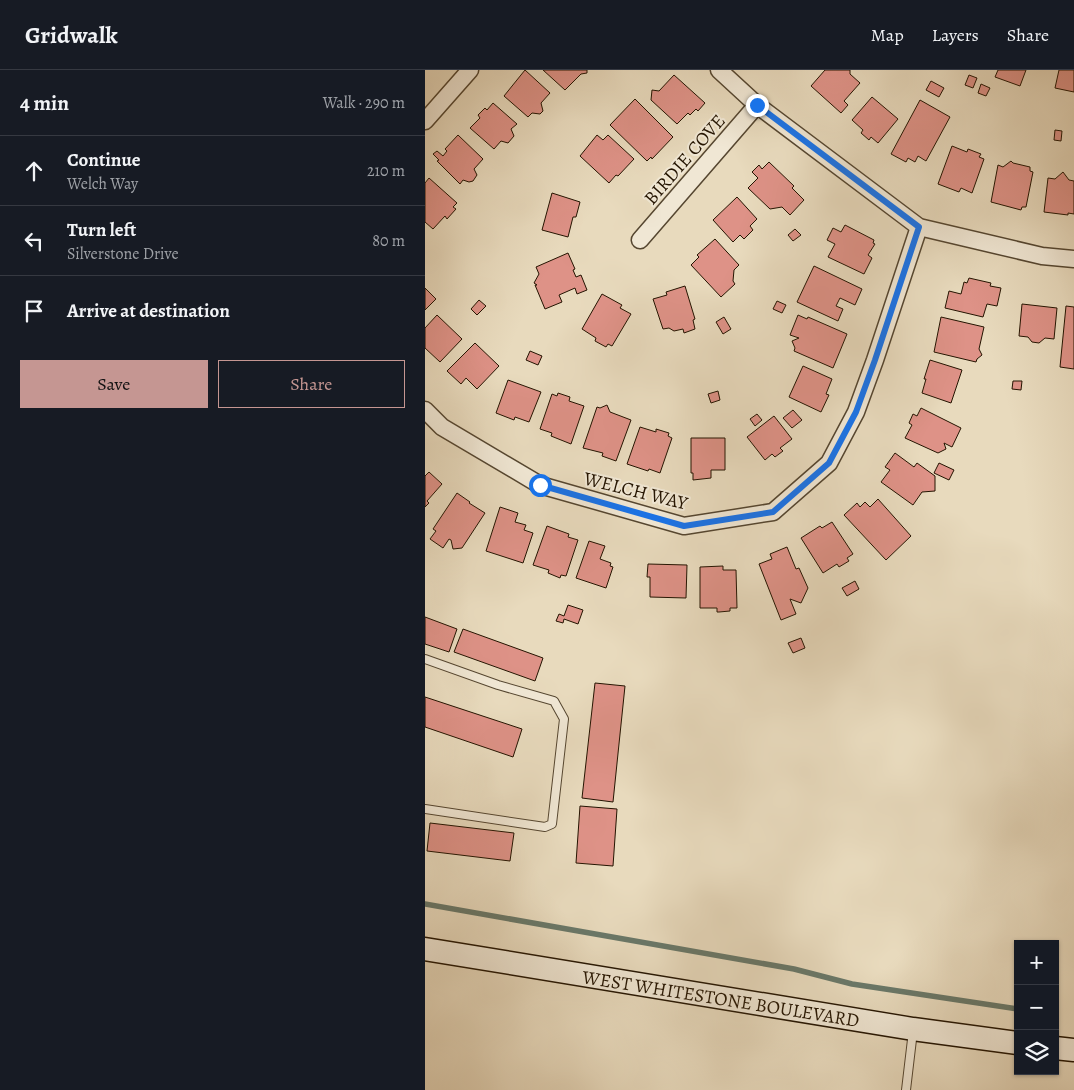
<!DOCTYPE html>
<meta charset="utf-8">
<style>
body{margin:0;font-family:Alegreya,serif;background:#242831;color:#f1f3f6}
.controls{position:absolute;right:15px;bottom:15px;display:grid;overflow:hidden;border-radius:0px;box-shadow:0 1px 4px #0004}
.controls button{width:45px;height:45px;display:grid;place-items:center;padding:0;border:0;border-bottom:1px solid #363941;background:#171b24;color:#f1f3f6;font:25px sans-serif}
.stop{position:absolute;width:15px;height:15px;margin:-11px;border:4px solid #1a73e8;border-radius:50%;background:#fff}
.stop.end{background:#1a73e8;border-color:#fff;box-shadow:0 1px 5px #0008}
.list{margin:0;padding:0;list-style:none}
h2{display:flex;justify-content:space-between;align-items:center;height:65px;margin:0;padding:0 20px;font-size:21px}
h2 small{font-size:16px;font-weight:400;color:#9ea1a6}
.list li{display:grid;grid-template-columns:32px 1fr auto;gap:15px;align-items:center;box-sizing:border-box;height:70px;padding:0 20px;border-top:1px solid #363941}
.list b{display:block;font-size:19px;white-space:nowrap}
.list p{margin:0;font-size:16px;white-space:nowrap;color:#9ea1a6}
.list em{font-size:16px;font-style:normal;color:#9ea1a6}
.actions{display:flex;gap:10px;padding:15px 20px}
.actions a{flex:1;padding:11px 0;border:1px solid #c59692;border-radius:0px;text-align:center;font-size:18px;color:#c59692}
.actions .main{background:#c59692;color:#111}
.icon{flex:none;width:28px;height:28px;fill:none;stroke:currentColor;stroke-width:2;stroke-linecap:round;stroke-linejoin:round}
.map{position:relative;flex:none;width:649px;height:1020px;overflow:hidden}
header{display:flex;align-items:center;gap:30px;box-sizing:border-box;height:70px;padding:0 25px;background:#171b24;border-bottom:1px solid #363941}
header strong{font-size:24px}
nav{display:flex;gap:28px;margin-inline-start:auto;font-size:18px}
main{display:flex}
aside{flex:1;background:#171b24}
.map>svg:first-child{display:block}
</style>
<header>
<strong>Gridwalk</strong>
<nav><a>Map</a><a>Layers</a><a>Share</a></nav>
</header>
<main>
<aside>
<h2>4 min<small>Walk · 290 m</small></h2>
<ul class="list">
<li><svg class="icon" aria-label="ahead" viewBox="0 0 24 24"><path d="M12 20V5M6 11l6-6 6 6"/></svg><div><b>Continue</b><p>Welch Way</p></div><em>210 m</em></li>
<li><svg class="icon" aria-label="left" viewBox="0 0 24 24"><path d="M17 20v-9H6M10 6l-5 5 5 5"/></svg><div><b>Turn left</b><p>Silverstone Drive</p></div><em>80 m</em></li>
<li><svg class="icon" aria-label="arrive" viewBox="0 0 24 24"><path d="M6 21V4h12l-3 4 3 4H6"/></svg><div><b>Arrive at destination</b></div></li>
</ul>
<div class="actions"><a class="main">Save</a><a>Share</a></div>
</aside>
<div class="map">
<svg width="649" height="1020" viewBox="0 0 649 1020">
<rect width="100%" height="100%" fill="#e8dabd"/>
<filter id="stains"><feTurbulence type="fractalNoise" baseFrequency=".004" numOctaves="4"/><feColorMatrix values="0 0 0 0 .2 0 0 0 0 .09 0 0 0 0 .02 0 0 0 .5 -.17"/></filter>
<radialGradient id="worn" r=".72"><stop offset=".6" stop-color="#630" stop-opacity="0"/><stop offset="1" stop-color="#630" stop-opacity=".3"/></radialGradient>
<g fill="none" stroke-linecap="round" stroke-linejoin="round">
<path stroke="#697869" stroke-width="5.5" d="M0,834L369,899L427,914L593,939"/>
</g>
<g fill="#de9287" stroke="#241401">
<path d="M100,0L125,23L116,33L118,41L115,44L107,43L103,47L79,26Z"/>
<path d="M118,0H162V3L156,4L140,20Z"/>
<path d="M400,0H425V4L435,13L419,31L423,35L416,43L386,16Z"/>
<path d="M573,0H601L595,16L570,7Z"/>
<path d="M634,0H649V22L630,18Z"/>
<path d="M249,5L280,33L273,41L271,39L265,45L263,43L252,54L226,30L227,20L234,21Z"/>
<path d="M544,5L552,8L548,18L540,15Z"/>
<path d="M506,11L519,18L514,27L501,20Z"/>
<path d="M556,14L565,18L561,26L553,23Z"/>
<path d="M447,27L473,49L453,73L446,67L444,70L436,63L438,60L427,50Z"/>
<path d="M210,29L248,67L227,89L226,87L222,91L185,55Z"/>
<path d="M495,30L525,47L501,91L493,86L490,92L483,88L481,92L466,84Z"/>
<path d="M68,33L92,54L86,59L89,66L83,73L76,71L69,79L45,58L55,48L53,45L60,38L62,40Z"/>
<path d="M630,60L637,61L636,71L629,70Z"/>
<path d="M33,65L58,89L49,99L52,105L48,111L44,112L38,110L35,114L12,91L14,90L8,84L12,81L18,86L22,81L20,79Z"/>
<path d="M172,65L178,70L183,65L209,89L193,106L191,105L184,113L155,86Z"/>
<path d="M527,76L542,82L543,79L556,84L554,87L559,89L547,123L536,118L534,122L513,114Z"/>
<path d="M586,91L588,93L605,97V101L608,102L601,137H597L596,140L566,132L573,95L578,97Z"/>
<path d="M344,92L369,116L367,118L379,130L365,145L357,137L345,139L323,118L333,108L327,102L334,95L337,99Z"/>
<path d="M638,102L644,110L649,111V144L643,143V145L619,142L623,108L630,109Z"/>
<path d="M4,108L32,133L28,137L31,139L22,149L20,146L8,159L0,152V113Z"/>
<path d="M127,123L155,132L151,147H148L143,167L117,160Z"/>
<path d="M312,127L332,149L325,156L328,160L319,169L315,165L308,172L288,150Z"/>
<path d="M420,155L449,170L448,173L450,174L443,185L447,188L439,204L403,187L410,174L402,170L408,158L416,162Z"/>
<path d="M370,159L376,165L368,171L363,165Z"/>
<path d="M290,169L314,195L309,200L308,211L310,214L296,227L266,195L274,187L272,185Z"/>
<path d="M143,183L150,199L148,200L151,207L156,205L162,220L152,224L150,218L134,225L137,232L120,239L110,215H112L109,213L114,204L111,197Z"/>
<path d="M389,196L437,219L430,235L415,228L411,236L418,239L413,251L372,232Z"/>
<path d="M544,208L566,213L565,216L576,218L572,236L562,234L558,247L520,238L524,221L536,224L539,212L542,213Z"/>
<path d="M260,216L270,249L268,250L270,259L259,263L258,259L249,261L244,258L238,259L228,229L242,225L241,222Z"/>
<path d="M0,218L11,229L0,240Z"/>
<path d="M177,224L197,235L195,238L206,244L187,276L183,274L181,277L170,271L171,268L157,259Z"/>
<path d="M54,230L61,236L52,245L46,239Z"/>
<path d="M352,231L361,235L357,243L348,239Z"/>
<path d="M597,234L632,238L629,269L620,268L614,273L607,272L603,267L594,266Z"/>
<path d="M641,236L649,237V299L635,297Z"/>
<path d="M12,245L37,269L15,292L0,278V258Z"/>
<path d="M373,245L382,249L383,247L422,264L408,298L369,281L370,278L367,271L374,268L365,265Z"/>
<path d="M299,247L306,259L298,264L291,252Z"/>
<path d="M516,247L559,257L554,279L557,285L552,289L551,292L509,282Z"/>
<path d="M50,273L74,296L52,319L41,308L36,314L22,301Z"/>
<path d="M105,281L117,286L113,295L101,290Z"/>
<path d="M505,290L537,300L526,333L497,323L501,309H499Z"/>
<path d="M378,296L407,309L401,324L404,325L396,342L364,327Z"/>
<path d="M83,310L116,322L104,352L90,347L89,350L71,343Z"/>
<path d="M588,311H597L596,320L587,319Z"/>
<path d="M293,321L295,330L286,333L283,324Z"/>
<path d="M133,323L145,327L144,331L159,336L146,374L126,366L127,363L115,359L127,324L132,326Z"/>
<path d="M182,335L185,342L206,350L191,391L177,386L178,383L158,378L172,337L175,338Z"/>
<path d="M496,338L536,358L527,377L519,373L521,379L513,383L480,368L487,355L484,353L488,344L492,346Z"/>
<path d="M368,340L377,350L367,358L358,348Z"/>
<path d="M332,344L337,350L330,356L325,349Z"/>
<path d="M349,346L367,369L355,378L358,381L350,387L347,384L340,390L322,367Z"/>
<path d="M215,357L231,362V359L244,363L243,366L247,368L235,403L224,399L223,401L202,394Z"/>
<path d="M266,368H300V400H286V408L268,410V403H266Z"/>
<path d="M470,383L489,397L492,393L510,406V421L497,422L488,435L456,412L465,400L460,397Z"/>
<path d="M514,393L529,400L524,410L509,403Z"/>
<path d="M4,402L17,414L2,431L4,433L0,437V406Z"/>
<path d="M32,423L45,432L44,433L60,443L37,478L28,479L26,470L24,469L18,478L5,469L11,461L8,459Z"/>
<path d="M453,429L486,466L461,490L419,445L432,433L435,437L440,432L445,437Z"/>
<path d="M75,437L93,443L90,452L101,455L99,460L108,463L98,493L61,481Z"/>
<path d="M407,452L428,484L422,488L424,491L414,497L412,494L398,503L376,468L395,456L397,458Z"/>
<path d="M122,456L144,464L143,467L153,470L141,506L136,505L135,508L123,503L124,500L108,495Z"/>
<path d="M164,471L180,476L175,489L186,493L185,496L188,497L181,518L151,508Z"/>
<path d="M362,477L371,499L374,498L383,518L376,533L365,529L371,544L356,550L334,494L347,489L345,484Z"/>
<path d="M223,494L262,495L261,528L225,527V507H222Z"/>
<path d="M298,496V500H311L312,538H305V541L294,542H292V538H275V497Z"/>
<path d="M430,511L434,519L422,526L417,518Z"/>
<path d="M143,535L158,540L153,554L139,549L138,553L131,551L134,544L139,546Z"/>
<path d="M0,547L32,559L24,582L0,574Z"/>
<path d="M38,559L118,588L110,611L29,582Z"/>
<path d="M376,568L380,578L368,583L363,573Z"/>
<path d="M170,613L200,616L188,732L157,728Z"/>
<path d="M0,627L97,659L88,687L0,657Z"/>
<path d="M155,736L192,739L188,796L151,793Z"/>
<path d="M5,753L89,763L85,791L2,781Z"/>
</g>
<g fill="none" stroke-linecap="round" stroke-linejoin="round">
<defs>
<g id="lane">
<path d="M0,589L73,615L129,631L139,649L127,754L120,757L0,739"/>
<path d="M481,1020L488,961"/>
</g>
<g id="street">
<path d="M294,0L332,35L494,157L617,186L649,189"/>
<path d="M0,51L45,0"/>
<path d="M215,170L332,35"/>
<path d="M0,340L17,357L115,415L259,456L348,442L404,393L431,342L450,290L494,157"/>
</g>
<g id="secondary">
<path d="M0,879L488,959L593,973"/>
<path d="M630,978L649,980"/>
</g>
</defs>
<use href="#lane" stroke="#554630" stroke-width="10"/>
<use href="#street" stroke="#554630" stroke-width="19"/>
<use href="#secondary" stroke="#241401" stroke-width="25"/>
<use href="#lane" stroke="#f0e7d4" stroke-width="8"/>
<use href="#street" stroke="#f0e7d4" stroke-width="16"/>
<use href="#secondary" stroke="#f0e7d4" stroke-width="22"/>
</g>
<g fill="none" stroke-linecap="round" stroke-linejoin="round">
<path stroke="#1a73e8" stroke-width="6" d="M115,415L259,456L348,442L404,393L431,342L450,290L494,157L332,35"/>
</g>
<g text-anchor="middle" stroke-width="4" stroke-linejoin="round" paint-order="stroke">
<g font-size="19" fill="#241401" stroke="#f0e7d4">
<text transform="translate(259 89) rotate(-49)" y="7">BIRDIE COVE</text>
<text transform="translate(211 420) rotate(14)" y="7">WELCH WAY</text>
<text transform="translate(296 928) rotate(9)" y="7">WEST WHITESTONE BOULEVARD</text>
</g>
</g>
<rect width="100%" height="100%" filter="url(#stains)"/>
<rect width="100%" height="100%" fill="url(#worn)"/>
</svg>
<div class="controls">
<button>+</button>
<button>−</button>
<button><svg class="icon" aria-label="layers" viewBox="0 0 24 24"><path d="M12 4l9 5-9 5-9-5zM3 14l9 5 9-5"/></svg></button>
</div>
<div class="stop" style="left:115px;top:415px"></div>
<div class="stop end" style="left:332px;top:35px"></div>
</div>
</main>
